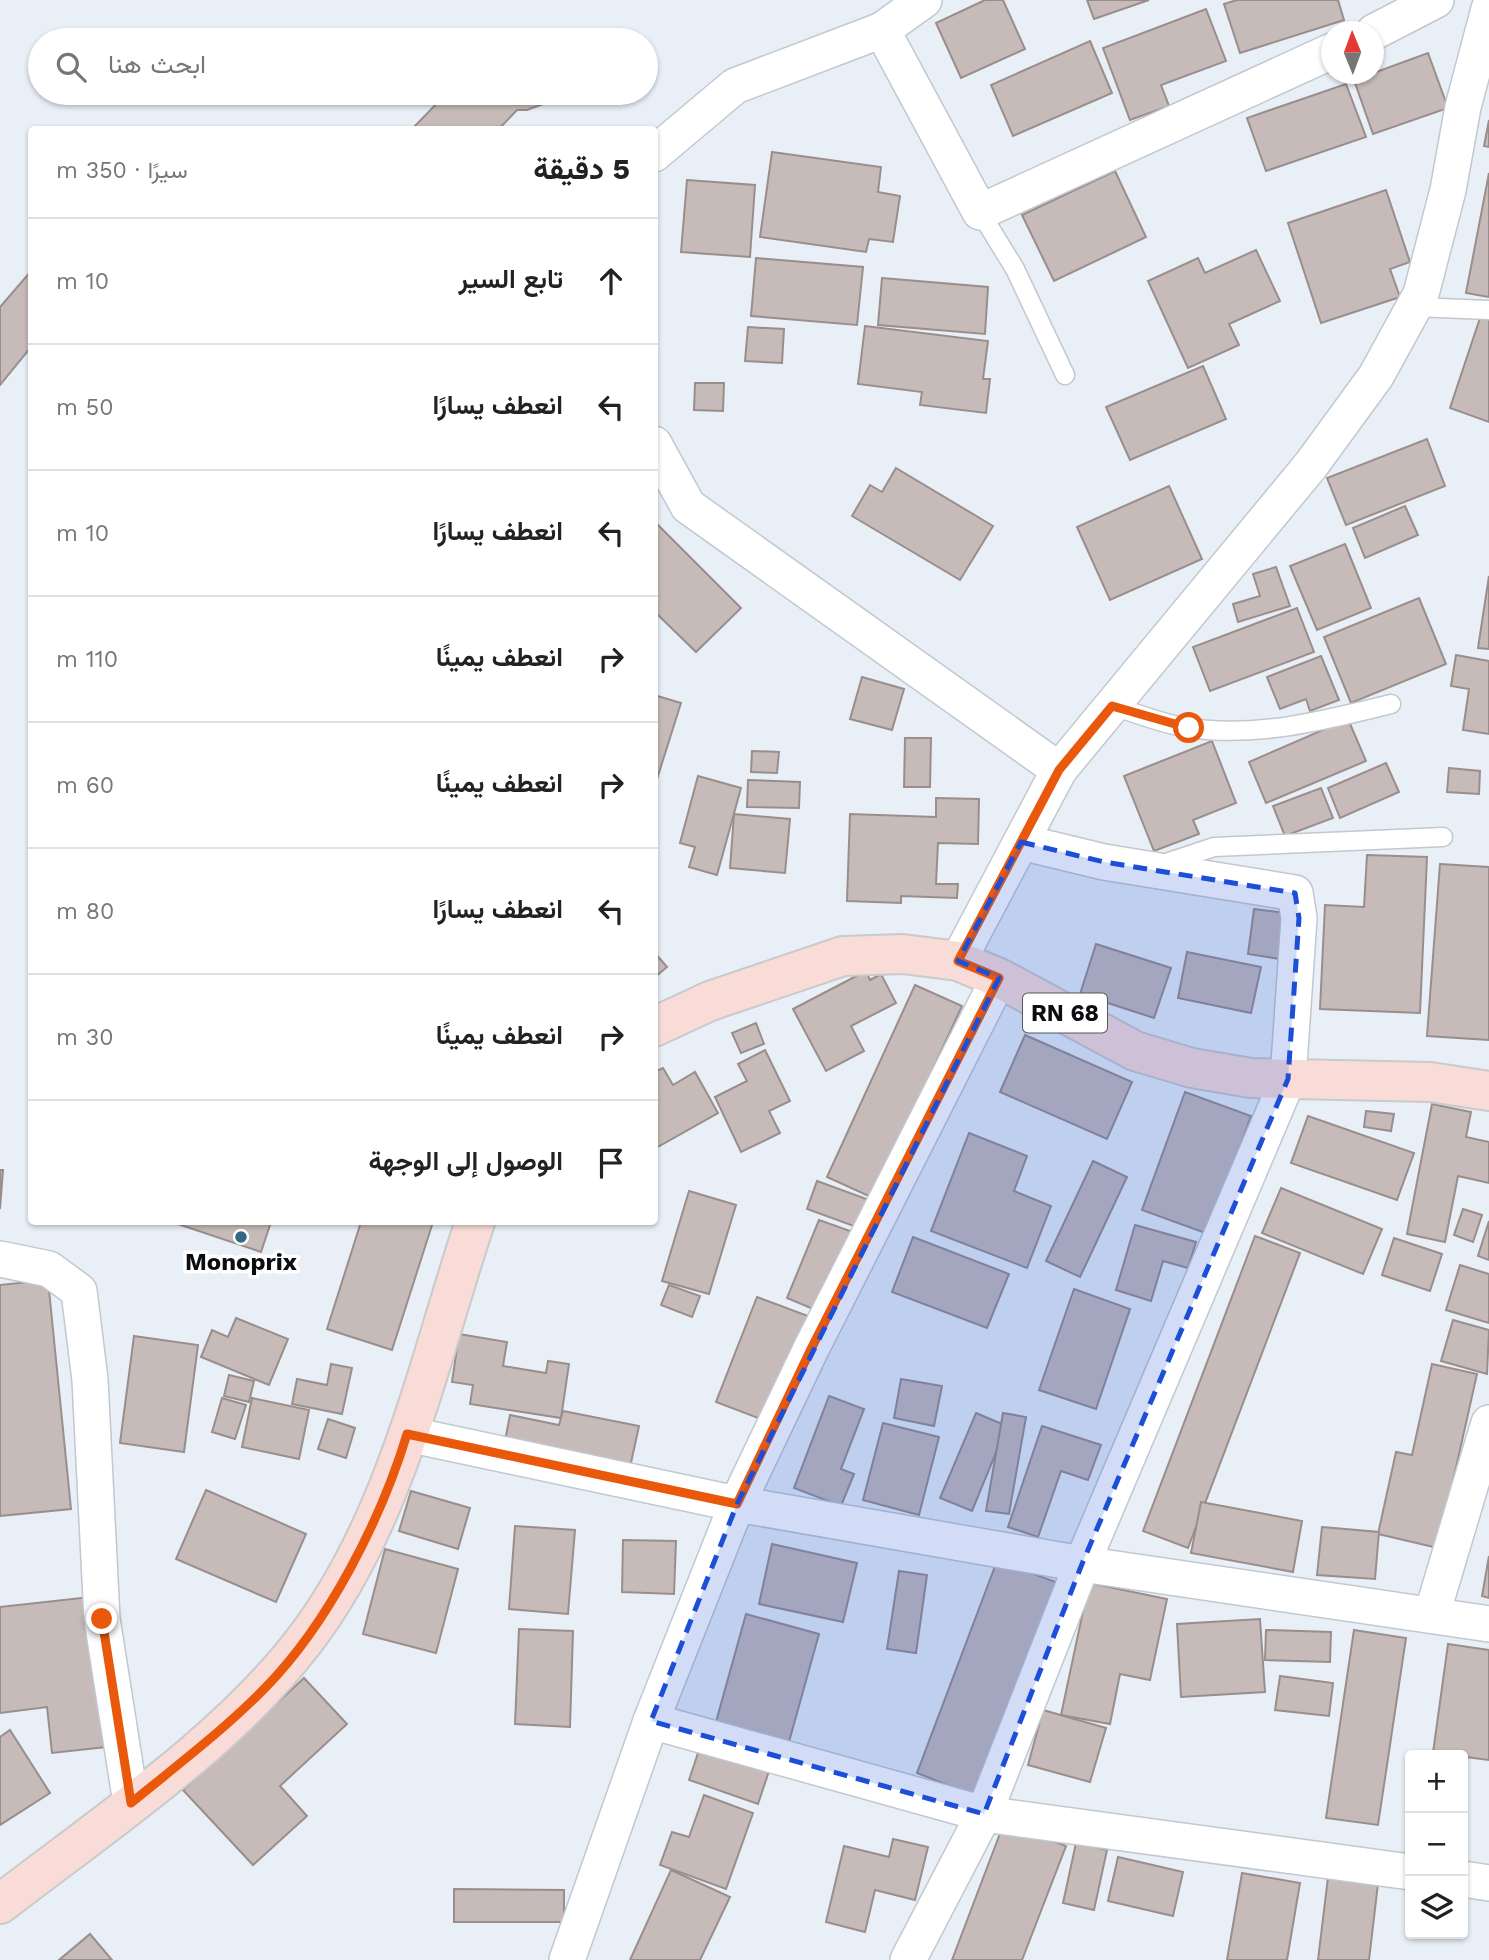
<!DOCTYPE html>
<html lang="ar">
<meta charset="utf-8">
<style>
body{margin:0;font-family:"Work Sans",Vazirmatn,sans-serif;background:#f2f2f2;color:#222;direction:rtl}
.controls{position:absolute;right:21px;bottom:21px;display:grid;overflow:hidden;border-radius:7px;box-shadow:0 2px 5px #0004}
.controls button{width:63px;height:63px;display:grid;place-items:center;padding:0;border:0;border-bottom:2px solid #e0e0e0;background:#fff;color:#222;font:35px sans-serif}
.compass{position:absolute;left:1321px;top:21px;width:63px;height:63px;border-radius:50%;background:#fff;box-shadow:0 2px 5px #0004;rotate:359deg}
.stop{position:absolute;width:21px;height:21px;margin:-16px;border:5px solid #ea580c;border-radius:50%;background:#fff}
.stop.end{background:#ea580c;border-color:#fff;box-shadow:0 2px 7px #0008}
.list{margin:0;padding:0;list-style:none}
h2{display:flex;justify-content:space-between;align-items:center;height:91px;margin:0;padding:0 28px;font-size:30px}
h2 small{font-size:23px;font-weight:400;color:#767676}
.list li{display:grid;grid-template-columns:46px 1fr auto;gap:21px;align-items:center;box-sizing:border-box;height:126px;padding:0 28px;border-top:2px solid #e0e0e0}
.list b{display:block;font-size:26px;white-space:nowrap}
.list em{font-size:23px;font-style:normal;color:#767676}
.icon{flex:none;width:38px;height:38px;fill:none;stroke:currentColor;stroke-width:2;stroke-linecap:round;stroke-linejoin:round}
.map{position:relative;flex:none;width:1489px;height:1960px;overflow:hidden;direction:ltr}
.search{position:absolute;background:#fff;box-shadow:0 2px 5px #0004;left:28px;top:28px;width:630px;height:77px;display:flex;align-items:center;gap:18px;box-sizing:border-box;padding:0 24px;border-radius:38px;color:#767676;font-size:26px}
.panel{position:absolute;background:#fff;box-shadow:0 2px 5px #0004;left:28px;top:126px;width:630px;height:1099px;border-radius:7px;direction:rtl}
.map>svg:first-child{display:block}
</style>
<div class="map">
<svg width="1489" height="1960" viewBox="0 0 1489 1960">
<rect width="100%" height="100%" fill="#e8eff7"/>
<g fill="#c6bbb8" stroke="#998e8b" stroke-width="2">
<path d="M985,0H1003L1025,49L961,78L936,23Z"/>
<path d="M1087,0H1149L1094,19Z"/>
<path d="M1237,0H1338L1344,20L1240,53L1224,4Z"/>
<path d="M1206,9L1226,61L1161,85L1169,106L1130,120L1103,48Z"/>
<path d="M1090,41L1112,93L1013,136L991,85Z"/>
<path d="M1428,53L1448,108L1373,134L1354,80Z"/>
<path d="M1346,84L1366,137L1266,171L1247,118Z"/>
<path d="M476,93H560L562,97L527,110H517L498,130H411L445,95Z"/>
<path d="M1489,120V147L1484,146Z"/>
<path d="M772,152L881,167L878,192L900,196L893,242L869,239L866,252L760,237Z"/>
<path d="M1115,171L1146,237L1054,281L1022,215Z"/>
<path d="M1489,173V297L1466,293Z"/>
<path d="M687,180L755,185L750,257L681,252Z"/>
<path d="M1386,190L1410,262L1390,269L1400,297L1321,323L1288,223Z"/>
<path d="M1256,250L1280,301L1229,324L1239,345L1188,368L1148,281L1198,258L1205,273Z"/>
<path d="M756,258L863,267L857,325L751,316Z"/>
<path d="M32,270V346L0,385V307Z"/>
<path d="M882,278L988,287L985,334L878,325Z"/>
<path d="M1481,315L1489,318V422L1450,408Z"/>
<path d="M865,326L988,341L983,379H990L986,413L920,405L922,392L858,384Z"/>
<path d="M748,327L784,329L782,363L745,361Z"/>
<path d="M1203,366L1226,419L1130,460L1106,407Z"/>
<path d="M695,383H724L723,411L694,410Z"/>
<path d="M1427,439L1445,486L1346,525L1327,478Z"/>
<path d="M896,468L993,526L960,580L852,516L870,485L882,492Z"/>
<path d="M1169,486L1202,559L1110,600L1077,527Z"/>
<path d="M1405,506L1418,535L1365,558L1353,528Z"/>
<path d="M654,521L741,608L696,652L654,611Z"/>
<path d="M1345,544L1371,608L1317,630L1290,566Z"/>
<path d="M1276,567L1290,606L1238,622L1233,604L1260,596L1253,574Z"/>
<path d="M1489,576V649L1478,648Z"/>
<path d="M1419,598L1446,664L1351,703L1324,637Z"/>
<path d="M1297,608L1314,652L1210,691L1193,647Z"/>
<path d="M1456,655L1489,661V734L1463,730L1469,689L1451,686Z"/>
<path d="M1321,656L1339,700L1310,711L1306,699L1280,709L1267,677Z"/>
<path d="M862,677L904,689L892,730L850,719Z"/>
<path d="M654,695L681,703L657,779L654,778Z"/>
<path d="M1348,719L1366,761L1266,803L1249,762Z"/>
<path d="M905,738H931L930,787H904Z"/>
<path d="M1212,741L1236,803L1193,820L1199,834L1154,851L1124,776Z"/>
<path d="M752,751L779,752L777,773L751,772Z"/>
<path d="M1386,763L1399,792L1340,818L1328,788Z"/>
<path d="M1449,768L1480,771L1479,794L1447,792Z"/>
<path d="M698,776L741,788L717,875L689,867L695,847L680,843Z"/>
<path d="M748,780L800,782L799,808L747,807Z"/>
<path d="M1321,788L1333,818L1285,836L1273,806Z"/>
<path d="M936,798L979,799L978,844L938,843L936,884H958L957,898L901,896V903L847,901L850,814L936,817Z"/>
<path d="M734,814L790,819L785,873L730,868Z"/>
<path d="M1367,855L1427,857L1420,1013L1320,1009L1325,905L1364,907Z"/>
<path d="M1440,864L1489,867V1040L1427,1036Z"/>
<path d="M1254,909L1287,913L1280,959L1248,954Z"/>
<path d="M1096,944L1171,968L1154,1018L1080,994Z"/>
<path d="M654,952L667,967L654,978Z"/>
<path d="M1187,952L1261,967L1251,1013L1178,998Z"/>
<path d="M866,971L870,980L881,974L896,1003L851,1026L864,1051L826,1071L793,1009Z"/>
<path d="M915,985L962,1006L873,1198L827,1177Z"/>
<path d="M756,1023L764,1044L741,1053L732,1033Z"/>
<path d="M1025,1035L1132,1082L1107,1139L1000,1092Z"/>
<path d="M765,1050L790,1101L769,1111L780,1133L741,1152L715,1097L747,1081L738,1064Z"/>
<path d="M663,1068L673,1085L695,1072L718,1113L654,1149V1072Z"/>
<path d="M1185,1092L1251,1116L1208,1234L1142,1210Z"/>
<path d="M1432,1104L1471,1112L1466,1137L1489,1142V1183L1458,1176L1445,1242L1407,1234Z"/>
<path d="M1366,1111L1394,1114L1391,1131L1364,1127Z"/>
<path d="M1308,1116L1414,1153L1397,1200L1291,1163Z"/>
<path d="M969,1133L1027,1156L1014,1191L1051,1206L1027,1268L931,1231Z"/>
<path d="M1093,1161L1127,1177L1080,1277L1046,1261Z"/>
<path d="M0,1170H3L0,1209Z"/>
<path d="M817,1181L872,1201L862,1229L807,1209Z"/>
<path d="M1281,1188L1382,1229L1363,1274L1262,1233Z"/>
<path d="M689,1191L736,1205L709,1294L662,1281Z"/>
<path d="M1463,1209L1482,1215L1473,1242L1454,1235Z"/>
<path d="M819,1220L853,1232L820,1312L787,1298Z"/>
<path d="M1489,1221V1260L1478,1256Z"/>
<path d="M172,1222H271L261,1252Z"/>
<path d="M361,1222H433L392,1350L327,1329Z"/>
<path d="M1135,1225L1196,1242L1188,1268L1163,1261L1151,1301L1116,1290Z"/>
<path d="M1255,1236L1300,1253L1188,1548L1143,1531Z"/>
<path d="M913,1237L1009,1274L987,1328L892,1292Z"/>
<path d="M1394,1238L1442,1254L1430,1291L1382,1275Z"/>
<path d="M1460,1265L1489,1274V1323L1446,1310Z"/>
<path d="M48,1280L71,1509L0,1516V1285Z"/>
<path d="M669,1285L700,1296L692,1317L661,1305Z"/>
<path d="M1074,1289L1130,1309L1096,1409L1039,1390Z"/>
<path d="M757,1297L808,1316L766,1421L716,1402Z"/>
<path d="M236,1318L288,1339L269,1385L201,1357L212,1330L228,1337Z"/>
<path d="M1453,1320L1489,1330L1487,1374L1441,1361Z"/>
<path d="M459,1334L507,1342L503,1366L546,1373L548,1361L569,1364L561,1418L470,1404L473,1385L452,1382Z"/>
<path d="M134,1336L198,1345L184,1452L120,1443Z"/>
<path d="M331,1364L352,1368L342,1414L292,1404L297,1379L327,1385Z"/>
<path d="M1432,1364L1477,1374L1438,1548L1378,1534L1396,1452L1412,1455Z"/>
<path d="M229,1375L254,1381L249,1402L224,1396Z"/>
<path d="M901,1379L942,1386L934,1426L894,1418Z"/>
<path d="M829,1396L864,1409L841,1469L854,1474L841,1506L794,1488Z"/>
<path d="M222,1398L246,1405L235,1439L212,1432Z"/>
<path d="M252,1398L309,1410L299,1459L242,1447Z"/>
<path d="M563,1411L639,1426L629,1472L504,1446L510,1415L559,1425Z"/>
<path d="M976,1413L1007,1426L972,1511L940,1498Z"/>
<path d="M1003,1413L1026,1417L1009,1514L986,1511Z"/>
<path d="M328,1419L355,1428L346,1458L318,1449Z"/>
<path d="M883,1423L939,1437L919,1515L863,1500Z"/>
<path d="M1042,1426L1101,1445L1088,1480L1061,1471L1038,1537L1008,1527Z"/>
<path d="M206,1490L306,1534L276,1602L176,1559Z"/>
<path d="M411,1491L470,1508L458,1549L399,1531Z"/>
<path d="M1201,1502L1302,1521L1293,1572L1191,1553Z"/>
<path d="M515,1526L575,1530L568,1614L509,1609Z"/>
<path d="M1322,1527L1379,1532L1375,1579L1317,1575Z"/>
<path d="M623,1540L676,1541L674,1594L622,1592Z"/>
<path d="M772,1544L857,1563L843,1622L759,1604Z"/>
<path d="M385,1549L458,1569L436,1653L363,1634Z"/>
<path d="M1489,1556V1598L1482,1596Z"/>
<path d="M997,1561L1056,1582L975,1796L917,1773Z"/>
<path d="M899,1571L927,1575L916,1653L887,1649Z"/>
<path d="M1089,1583L1167,1599L1150,1680L1120,1674L1110,1724L1061,1715Z"/>
<path d="M90,1597L106,1747L52,1753L47,1707L0,1713V1607Z"/>
<path d="M746,1614L819,1634L787,1749L714,1729Z"/>
<path d="M1260,1619L1265,1692L1181,1697L1177,1624Z"/>
<path d="M519,1629L573,1631L570,1727L515,1724Z"/>
<path d="M1266,1630L1331,1632L1330,1662L1265,1660Z"/>
<path d="M1354,1630L1406,1638L1378,1825L1326,1818Z"/>
<path d="M1448,1644L1489,1650V1760L1433,1753Z"/>
<path d="M1280,1676L1333,1683L1329,1716L1275,1710Z"/>
<path d="M304,1678L347,1724L280,1786L307,1816L253,1865L183,1790Z"/>
<path d="M1043,1710L1106,1728L1090,1782L1028,1765Z"/>
<path d="M10,1730L50,1793L0,1825V1737Z"/>
<path d="M702,1741L771,1765L758,1804L689,1780Z"/>
<path d="M704,1795L753,1813L726,1889L660,1865L672,1832L689,1837Z"/>
<path d="M1004,1823L1066,1846L1022,1960H952Z"/>
<path d="M893,1839L928,1847L915,1900L875,1890L865,1932L826,1922L844,1846L889,1857Z"/>
<path d="M1076,1843L1107,1850L1094,1910L1063,1903Z"/>
<path d="M1118,1857L1183,1872L1173,1916L1108,1901Z"/>
<path d="M1329,1869L1379,1875L1369,1960H1318Z"/>
<path d="M671,1870L730,1897L700,1960H630Z"/>
<path d="M1242,1873L1300,1883L1287,1960H1227Z"/>
<path d="M454,1889L564,1890V1922H454Z"/>
<path d="M90,1934L112,1960H59Z"/>
</g>
<g fill="none" stroke-linecap="round" stroke-linejoin="round">
<defs>
<g id="lane">
<path d="M980,212L1015,269L1065,375"/>
<path d="M1414,307L1489,310"/>
<path d="M1112,706C1137,713 1164,725 1190,728C1257,738 1326,720 1391,704"/>
<path d="M1163,864L1214,847L1443,837"/>
</g>
<g id="street">
<path d="M924,0L882,30L980,212L1332,51"/>
<path d="M1374,32L1436,0"/>
<path d="M654,154L735,86L882,30"/>
<path d="M654,444L688,506L1059,770"/>
<path d="M958,961L1059,770L1311,465L1376,376L1421,294L1448,190L1463,107L1489,9"/>
<path d="M999,978L811,1349L737,1504L651,1721L984,1814L1410,1872"/>
<path d="M0,1259L49,1269L79,1291L90,1380L102,1619L131,1803"/>
<path d="M407,1434L737,1504L1082,1564L1489,1624"/>
<path d="M1432,1614L1489,1423"/>
<path d="M1463,1879L1489,1883"/>
<path d="M567,1960L651,1721"/>
<path d="M908,1960L984,1814L1082,1564L1288,1079L1299,918L1295,893L1104,862L1021,842"/>
</g>
<g id="primary">
<path d="M654,1027L710,1001L843,956L903,954L958,961L999,978L1135,1051L1192,1068L1251,1078L1430,1082L1489,1091"/>
<path d="M0,1904C102,1825 226,1743 304,1641C396,1521 428,1363 475,1222"/>
</g>
</defs>
<use href="#lane" stroke="#c1c8d0" stroke-width="21"/>
<use href="#street" stroke="#c1c8d0" stroke-width="38"/>
<use href="#primary" stroke="#c9caca" stroke-width="42"/>
<use href="#lane" stroke="#fff" stroke-width="18"/>
<use href="#street" stroke="#fff" stroke-width="35"/>
<use href="#primary" stroke="#f9dcd7" stroke-width="38"/>
</g>
<g fill="none" stroke-linecap="round" stroke-linejoin="round">
<path stroke="#ea580c" stroke-width="9" d="M102,1619L131,1803C176,1766 224,1730 265,1688C328,1624 381,1520 407,1434L737,1504L811,1349L999,978L958,961L1059,770L1112,706L1189,728"/>
</g>
<path fill="#1d4ed8" fill-opacity="0.2" stroke="#1d4ed8" stroke-width="5" stroke-dasharray="14 9" stroke-linejoin="round" d="M1021,842L1104,862L1295,893L1299,918L1288,1079L1082,1564L984,1814L651,1721L737,1504L999,978L958,961Z"/>
<circle fill="#316984" stroke="#fff" stroke-width="2.5" cx="241" cy="1237" r="7"/>
<g text-anchor="middle" stroke-width="7" stroke-linejoin="round" paint-order="stroke">
<rect fill="#fff" stroke="#545658" stroke-width="2" x="1023" y="993.5" width="84" height="39" rx="5"/>
<g font-size="23" font-weight="bold" fill="#0b0d10">
<text x="1065" y="1021">RN 68</text>
</g>
<g font-size="24" font-weight="bold" fill="#0b0d10" stroke="#fff">
<text x="241" y="1270">Monoprix</text>
</g>
</g>
</svg>
<div class="controls">
<button>+</button>
<button>−</button>
<button><svg class="icon" aria-label="layers" viewBox="0 0 24 24"><path d="M12 4l9 5-9 5-9-5zM3 14l9 5 9-5"/></svg></button>
</div>
<svg class="compass" viewBox="-18 -18 36 36"><path d="M0-13l5 13h-10z" fill="#e53935"/><path d="M0 13l5-13h-10z" fill="#767676"/></svg>
<div class="stop" style="left:1189px;top:728px"></div>
<div class="stop end" style="left:102px;top:1619px"></div>
<div class="search"><svg class="icon" aria-label="search" viewBox="0 0 24 24"><circle cx="10" cy="10" r="6"/><path d="M15 15l6 6"/></svg>ابحث هنا</div>
<section class="panel">
<h2>5 دقيقة<small>سيرًا · 350 m</small></h2>
<ul class="list">
<li><svg class="icon" aria-label="ahead" viewBox="0 0 24 24"><path d="M12 20V5M6 11l6-6 6 6"/></svg><div><b>تابع السير</b></div><em>10 m</em></li>
<li><svg class="icon" aria-label="left" viewBox="0 0 24 24"><path d="M17 20v-9H6M10 6l-5 5 5 5"/></svg><div><b>انعطف يسارًا</b></div><em>50 m</em></li>
<li><svg class="icon" aria-label="left" viewBox="0 0 24 24"><path d="M17 20v-9H6M10 6l-5 5 5 5"/></svg><div><b>انعطف يسارًا</b></div><em>10 m</em></li>
<li><svg class="icon" aria-label="right" viewBox="0 0 24 24"><path d="M7 20v-9h11M14 6l5 5-5 5"/></svg><div><b>انعطف يمينًا</b></div><em>110 m</em></li>
<li><svg class="icon" aria-label="right" viewBox="0 0 24 24"><path d="M7 20v-9h11M14 6l5 5-5 5"/></svg><div><b>انعطف يمينًا</b></div><em>60 m</em></li>
<li><svg class="icon" aria-label="left" viewBox="0 0 24 24"><path d="M17 20v-9H6M10 6l-5 5 5 5"/></svg><div><b>انعطف يسارًا</b></div><em>80 m</em></li>
<li><svg class="icon" aria-label="right" viewBox="0 0 24 24"><path d="M7 20v-9h11M14 6l5 5-5 5"/></svg><div><b>انعطف يمينًا</b></div><em>30 m</em></li>
<li><svg class="icon" aria-label="arrive" viewBox="0 0 24 24"><path d="M6 21V4h12l-3 4 3 4H6"/></svg><div><b>الوصول إلى الوجهة</b></div></li>
</ul>
</section>
</div>
